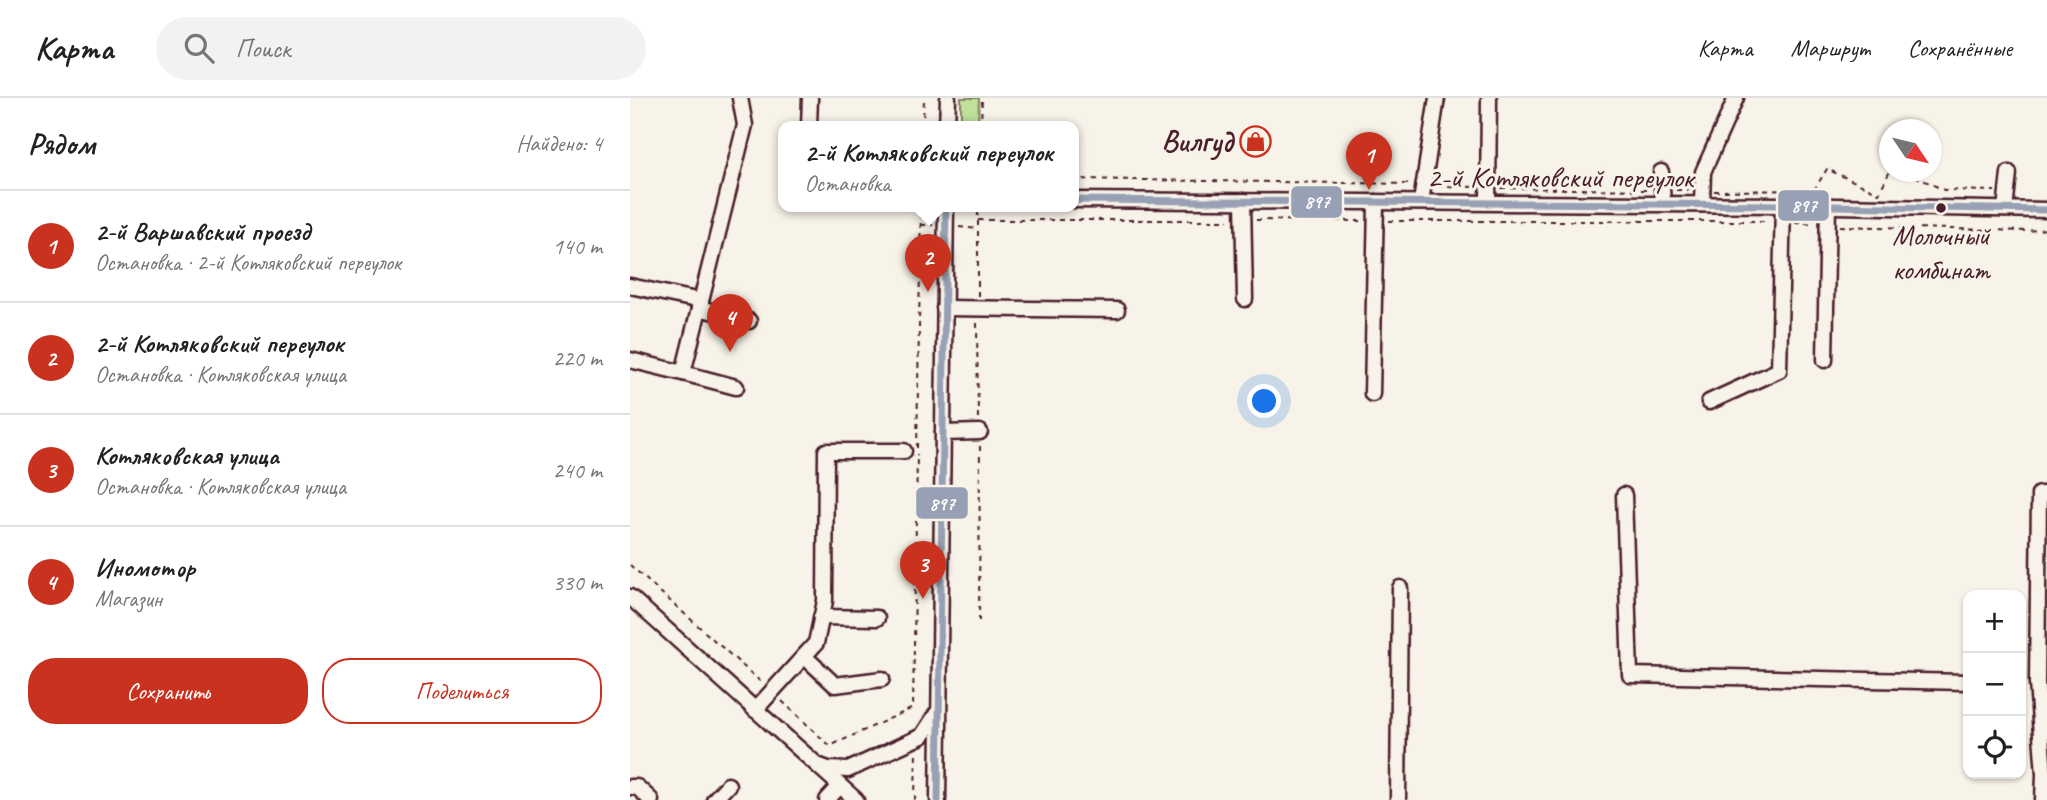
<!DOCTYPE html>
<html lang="ru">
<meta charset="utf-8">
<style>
body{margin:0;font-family:Caveat,sans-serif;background:#f2f2f2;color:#222}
.controls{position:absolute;right:21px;bottom:21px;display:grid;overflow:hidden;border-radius:14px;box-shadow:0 2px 5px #0004}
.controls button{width:63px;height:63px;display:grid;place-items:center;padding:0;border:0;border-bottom:2px solid #e0e0e0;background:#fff;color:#222;font:35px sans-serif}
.compass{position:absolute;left:1249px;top:21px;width:63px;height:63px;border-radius:50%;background:#fff;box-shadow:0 2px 5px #0004;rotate:125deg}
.you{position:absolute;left:635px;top:304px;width:24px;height:24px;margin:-18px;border:5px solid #fff;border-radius:50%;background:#1a73e8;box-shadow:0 0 0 10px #1a73e833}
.badge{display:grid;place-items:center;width:46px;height:46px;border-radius:50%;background:#c8321e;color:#fff;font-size:23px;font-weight:700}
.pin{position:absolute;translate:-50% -58px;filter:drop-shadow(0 2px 4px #0008)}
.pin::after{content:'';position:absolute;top:37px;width:24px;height:21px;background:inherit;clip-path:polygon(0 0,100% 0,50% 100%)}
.popup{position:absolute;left:148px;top:23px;width:301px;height:91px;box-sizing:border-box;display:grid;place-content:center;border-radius:14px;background:#fff;filter:drop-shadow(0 2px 5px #0005);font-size:23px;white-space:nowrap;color:#767676}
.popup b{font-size:26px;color:#222}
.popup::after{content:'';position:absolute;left:50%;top:100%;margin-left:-14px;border:14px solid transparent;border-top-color:#fff}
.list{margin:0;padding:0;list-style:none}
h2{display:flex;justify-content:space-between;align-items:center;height:91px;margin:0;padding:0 28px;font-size:30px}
h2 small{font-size:23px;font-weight:400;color:#767676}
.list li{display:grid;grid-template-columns:46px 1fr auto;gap:21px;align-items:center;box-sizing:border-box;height:112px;padding:0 28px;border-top:2px solid #e0e0e0}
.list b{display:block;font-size:26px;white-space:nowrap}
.list p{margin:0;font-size:23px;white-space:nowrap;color:#767676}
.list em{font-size:23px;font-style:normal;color:#767676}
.actions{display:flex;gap:14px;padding:21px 28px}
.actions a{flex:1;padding:16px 0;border:2px solid #c8321e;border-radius:28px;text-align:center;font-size:24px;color:#c8321e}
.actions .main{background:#c8321e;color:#fff}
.icon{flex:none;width:38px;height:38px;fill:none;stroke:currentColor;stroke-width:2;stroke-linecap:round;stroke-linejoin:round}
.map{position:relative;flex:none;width:1417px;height:702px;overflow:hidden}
header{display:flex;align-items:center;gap:42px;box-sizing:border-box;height:98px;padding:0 35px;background:#fff;border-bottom:2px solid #e0e0e0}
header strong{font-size:33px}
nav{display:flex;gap:38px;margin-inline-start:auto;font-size:24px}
.search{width:490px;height:63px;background:#f2f2f2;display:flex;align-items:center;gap:18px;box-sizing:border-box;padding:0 24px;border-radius:38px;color:#767676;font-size:26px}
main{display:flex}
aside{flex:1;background:#fff}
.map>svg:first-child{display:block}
</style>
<header>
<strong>Карта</strong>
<div class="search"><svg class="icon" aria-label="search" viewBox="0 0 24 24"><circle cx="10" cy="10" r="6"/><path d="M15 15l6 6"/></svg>Поиск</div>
<nav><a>Карта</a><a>Маршрут</a><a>Сохранённые</a></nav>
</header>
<main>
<aside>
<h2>Рядом<small>Найдено: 4</small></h2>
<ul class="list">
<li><span class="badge">1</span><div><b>2-й Варшавский проезд</b><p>Остановка · 2-й Котляковский переулок</p></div><em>140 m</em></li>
<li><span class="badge">2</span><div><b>2-й Котляковский переулок</b><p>Остановка · Котляковская улица</p></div><em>220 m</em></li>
<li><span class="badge">3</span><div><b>Котляковская улица</b><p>Остановка · Котляковская улица</p></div><em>240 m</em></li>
<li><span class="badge">4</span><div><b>Иномотор</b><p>Магазин</p></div><em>330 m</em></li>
</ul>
<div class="actions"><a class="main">Сохранить</a><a>Поделиться</a></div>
</aside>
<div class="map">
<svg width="1417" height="702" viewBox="0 0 1417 702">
<rect width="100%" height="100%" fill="#f7f3e8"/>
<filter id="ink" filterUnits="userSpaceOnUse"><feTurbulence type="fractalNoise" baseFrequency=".0143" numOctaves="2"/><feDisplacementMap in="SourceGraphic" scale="14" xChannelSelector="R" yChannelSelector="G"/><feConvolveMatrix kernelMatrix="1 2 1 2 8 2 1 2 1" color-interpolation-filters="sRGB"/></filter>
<g filter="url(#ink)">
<path fill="#bfe19a" stroke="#848062" stroke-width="2" d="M331,0H349L348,28H331Z"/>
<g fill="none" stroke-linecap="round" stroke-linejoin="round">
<defs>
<g id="minor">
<path d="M179,28L180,0"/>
<path d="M317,28L318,0"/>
<path d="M1031,74L1033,105"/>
<path d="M443,102L1153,107L1417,112"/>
<path d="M613,103L615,201"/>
<path d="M791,104L807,0"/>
<path d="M858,104L859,0"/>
<path d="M1072,106L1073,74L1106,0"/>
<path d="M1375,111L1379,75"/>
<path d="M0,188L71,203"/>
<path d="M69,210L119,223"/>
<path d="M314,210L487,212"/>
<path d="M0,262L53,275"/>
<path d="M1195,262L1198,107"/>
<path d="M106,289L53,275L115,27L110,0"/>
<path d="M742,296L746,104"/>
<path d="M1079,304L1149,272L1153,107"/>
<path d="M313,335L350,334"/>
<path d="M994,397L1000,577L1338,584"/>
<path d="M0,499L226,702"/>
<path d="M191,519L247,520"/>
<path d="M174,558L205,587L252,581"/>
<path d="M125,612L186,545L195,503L196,353H274"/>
<path d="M190,668L198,671L218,672L292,638L307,615"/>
<path d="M0,689H7L21,702"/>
<path d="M84,702L98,687"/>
<path d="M197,702L210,688"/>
<path d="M308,702L316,108"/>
<path d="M768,702L770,490"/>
<path d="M1413,702L1414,676L1407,585L1409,396H1417"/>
</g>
</defs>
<use href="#minor" stroke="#4a1f2b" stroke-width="19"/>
<g stroke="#4a1f2b" stroke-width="2" stroke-dasharray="5 5" stroke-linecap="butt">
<path d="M293,28L294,0"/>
<path d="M351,28L352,0"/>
<path d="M1276,74L1314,92L1365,93"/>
<path d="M443,81L781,86"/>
<path d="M808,88L844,89"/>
<path d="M871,90L1019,92"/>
<path d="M1046,92H1058"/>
<path d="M1084,93L1184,92L1197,71L1249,95L1260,73"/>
<path d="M348,122H599"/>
<path d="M626,122L732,123"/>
<path d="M759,123H1138"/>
<path d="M1165,124L1184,126"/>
<path d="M291,127H303"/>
<path d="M1210,128L1398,133L1417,131"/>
<path d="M329,129L348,131"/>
<path d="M348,198V108"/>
<path d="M347,225L348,321"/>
<path d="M287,350L291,108"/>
<path d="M0,467L132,585"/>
<path d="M349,523L350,347"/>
<path d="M152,603L200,648L283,610L287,356"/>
<path d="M285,702L286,654"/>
</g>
<use href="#minor" stroke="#f7f3e8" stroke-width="14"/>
<defs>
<g id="bus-1">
<path d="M443,102L1153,107L1417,112"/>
<path d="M308,702L316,108"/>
</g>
</defs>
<use href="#bus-1" stroke="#f7f3e8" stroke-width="12"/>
<use href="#bus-1" stroke="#98a0b5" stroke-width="7"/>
</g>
</g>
<defs>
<symbol id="shop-ring" viewBox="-11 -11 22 22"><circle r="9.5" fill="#f7f3e8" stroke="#c8321e" stroke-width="1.5"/><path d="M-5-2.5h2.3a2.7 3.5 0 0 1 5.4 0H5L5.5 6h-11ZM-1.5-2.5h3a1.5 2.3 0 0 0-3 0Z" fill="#c8321e"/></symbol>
</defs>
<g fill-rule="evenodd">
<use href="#shop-ring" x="608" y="26" width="35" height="35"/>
</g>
<circle fill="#4a1f2b" stroke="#f7f3e8" stroke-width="2.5" cx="1311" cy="110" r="6"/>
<g text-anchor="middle" stroke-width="6" stroke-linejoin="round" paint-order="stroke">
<g font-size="28" fill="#4a1f2b" stroke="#f7f3e8">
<text x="1311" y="147">Молочный<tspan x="1311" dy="34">комбинат</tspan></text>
</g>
<g font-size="30" font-weight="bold" fill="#4a1f2b" stroke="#f7f3e8" text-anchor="end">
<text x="603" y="53">Вилгуд</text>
</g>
<g font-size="30" fill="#4a1f2b" stroke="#f7f3e8">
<text x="930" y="89">2-й Котляковский переулок</text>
</g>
</g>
<g stroke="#f7f3e8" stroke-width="2.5">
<rect x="660" y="87" width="53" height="34" rx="7" fill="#98a0b5"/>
<rect x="1147" y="91" width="53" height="33" rx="7" fill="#98a0b5"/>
<rect x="285" y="388" width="54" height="34" rx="7" fill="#98a0b5"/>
</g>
<g font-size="19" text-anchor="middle" font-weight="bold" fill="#fff">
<text x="687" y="110">897</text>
<text x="1174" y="114">897</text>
<text x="312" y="412">897</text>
</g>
</svg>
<div class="controls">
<button>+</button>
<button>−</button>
<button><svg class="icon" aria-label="locate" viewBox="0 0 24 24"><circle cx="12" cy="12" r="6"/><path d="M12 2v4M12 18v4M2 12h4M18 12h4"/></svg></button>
</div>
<svg class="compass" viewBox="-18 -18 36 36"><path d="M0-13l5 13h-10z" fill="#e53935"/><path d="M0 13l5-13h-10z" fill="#767676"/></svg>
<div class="you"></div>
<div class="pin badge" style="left:739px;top:92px">1</div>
<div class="pin badge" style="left:298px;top:194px">2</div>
<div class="popup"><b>2-й Котляковский переулок</b>Остановка</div>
<div class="pin badge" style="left:293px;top:501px">3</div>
<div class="pin badge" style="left:100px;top:254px">4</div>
</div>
</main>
